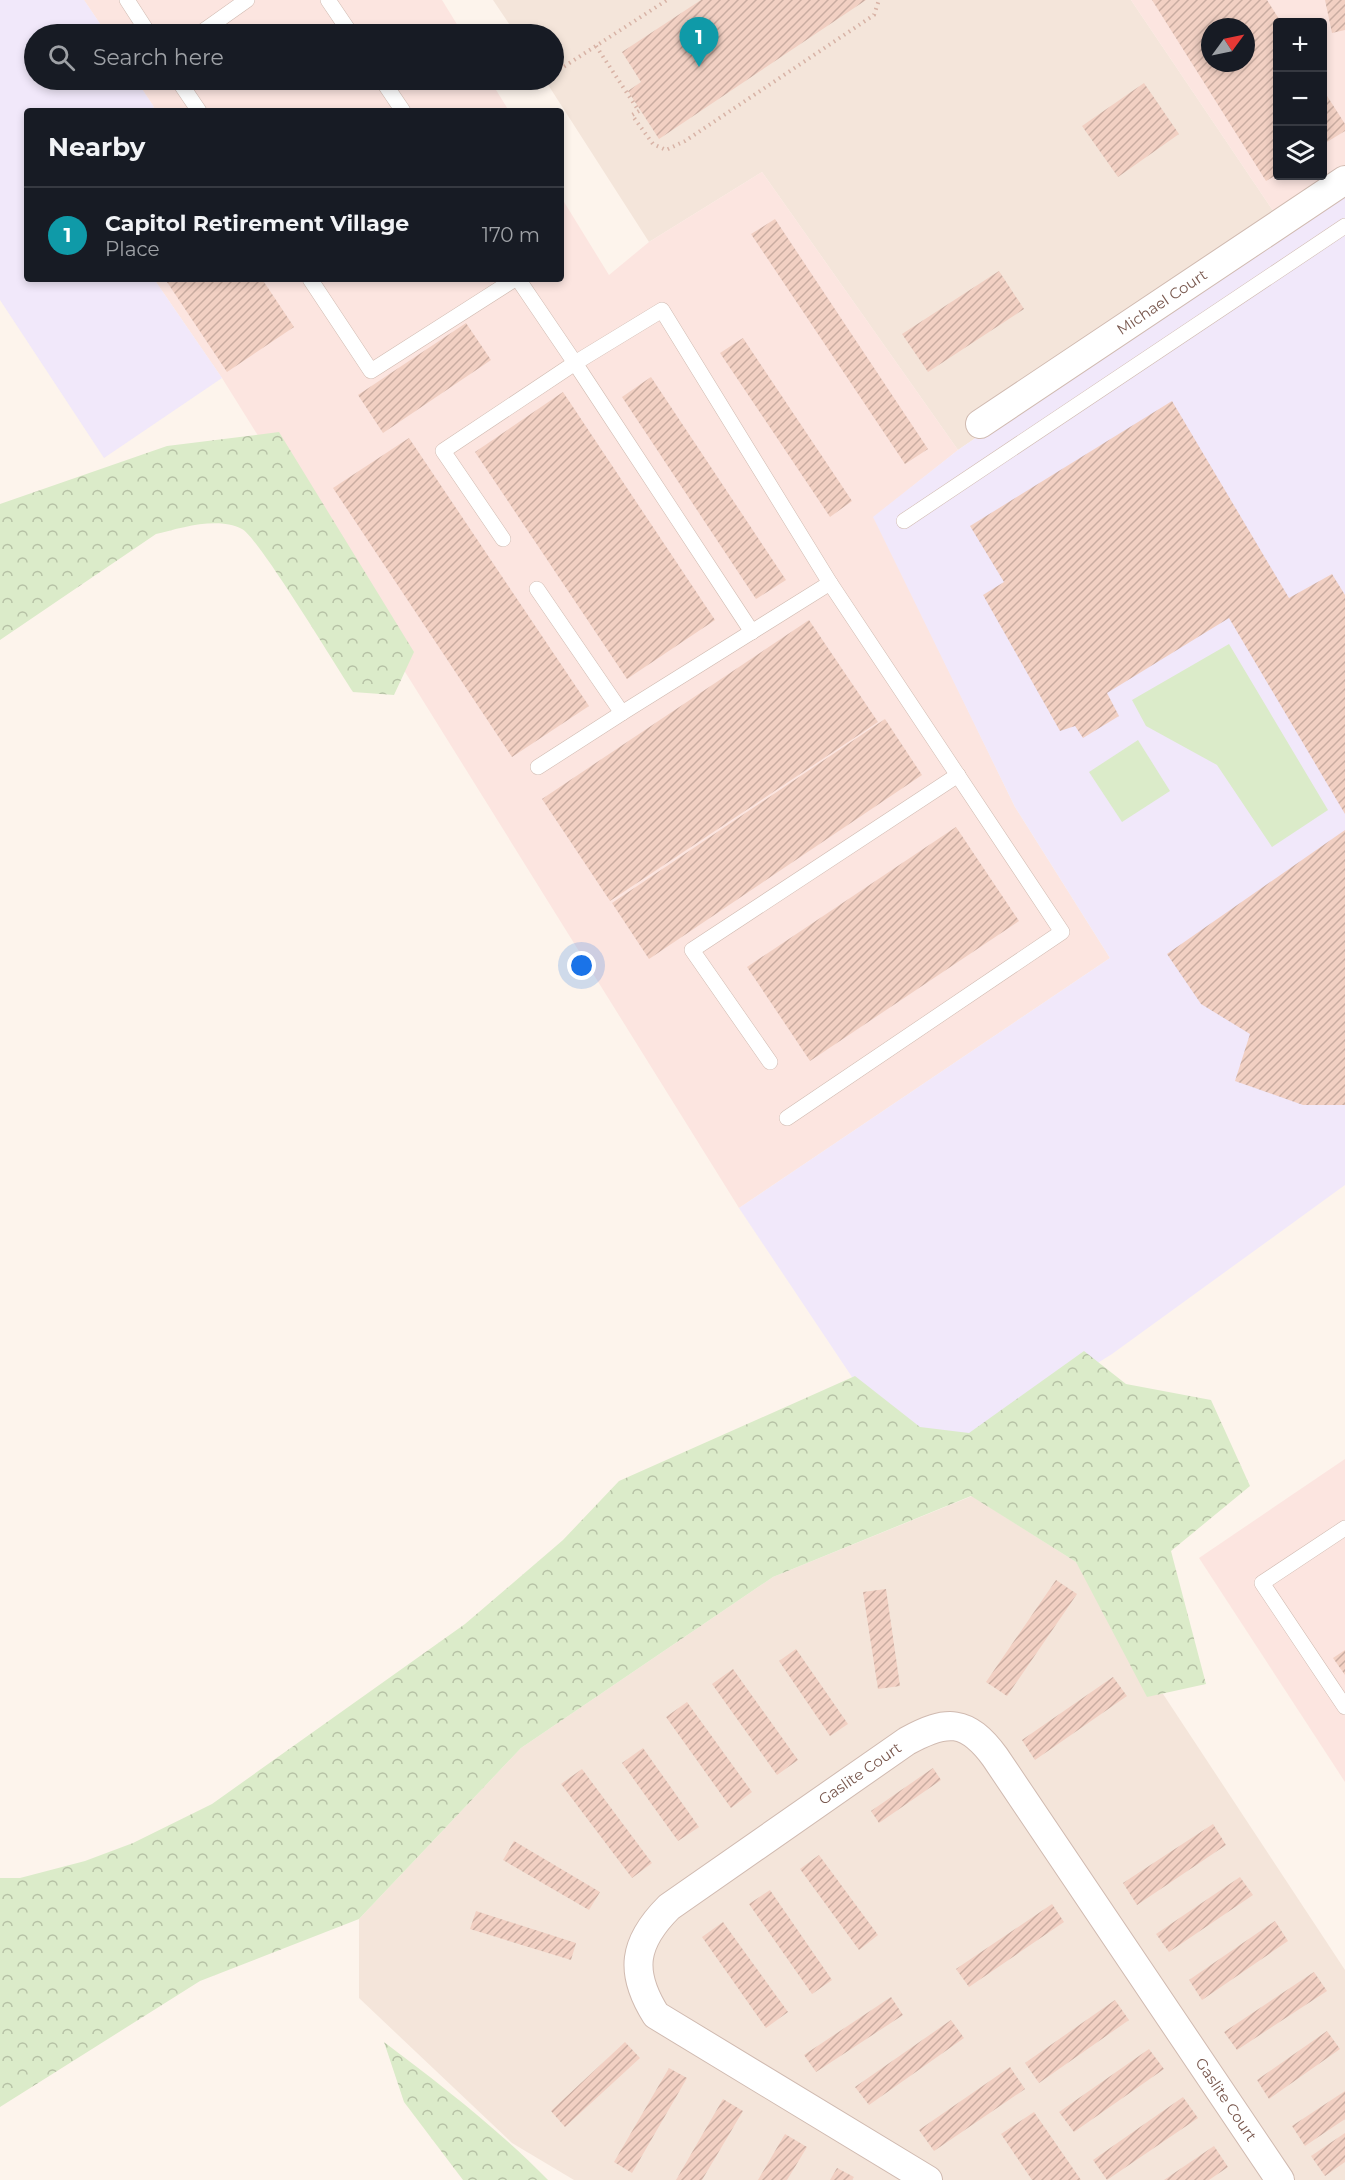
<!DOCTYPE html>
<meta charset="utf-8">
<style>
body{margin:0;font-family:Montserrat,sans-serif;background:#20242c;color:#f1f3f6}
.controls{position:absolute;right:18px;top:18px;display:grid;overflow:hidden;border-radius:6px;box-shadow:0 3px 9px #0003}
.controls button{width:54px;height:54px;display:grid;place-items:center;padding:0;border:0;border-bottom:2px solid #363941;background:#171b24;color:#f1f3f6;font:30px sans-serif}
.compass{position:absolute;left:1201px;top:18px;width:54px;height:54px;border-radius:50%;background:#171b24;box-shadow:0 3px 9px #0003;rotate:57deg}
.you{position:absolute;left:582px;top:966px;width:21px;height:21px;margin:-15px;border:4px solid #fff;border-radius:50%;background:#1a73e8;box-shadow:0 0 0 9px #1a73e833}
.badge{display:grid;place-items:center;width:39px;height:39px;border-radius:50%;background:#e46253;color:#fff;font-size:20px;font-weight:700}
.pin{position:absolute;translate:-50% -50px;filter:drop-shadow(0 2px 3px #0008)}
.pin::after{content:'';position:absolute;top:32px;width:21px;height:18px;background:inherit;clip-path:polygon(0 0,100% 0,50% 100%)}
.list{margin:0;padding:0;list-style:none}
h2{display:flex;justify-content:space-between;align-items:center;height:78px;margin:0;padding:0 24px;font-size:26px}
h2 small{font-size:20px;font-weight:400;color:#9ea1a6}
.list li{display:grid;grid-template-columns:39px 1fr auto;gap:18px;align-items:center;box-sizing:border-box;height:96px;padding:0 24px;border-top:2px solid #363941}
.list b{display:block;font-size:22px;white-space:nowrap}
.list p{margin:0;font-size:20px;white-space:nowrap;color:#9ea1a6}
.list em{font-size:20px;font-style:normal;color:#9ea1a6}
.icon{flex:none;width:33px;height:33px;fill:none;stroke:currentColor;stroke-width:2;stroke-linecap:round;stroke-linejoin:round}
.map{position:relative;flex:none;width:1345px;height:2180px;overflow:hidden}
.search{position:absolute;background:#171b24;box-shadow:0 3px 9px #0003;left:24px;top:24px;width:540px;height:66px;display:flex;align-items:center;gap:15px;box-sizing:border-box;padding:0 21px;border-radius:33px;color:#9ea1a6;font-size:22px}
.panel{position:absolute;background:#171b24;box-shadow:0 3px 9px #0003;left:24px;top:108px;width:540px;height:174px;border-radius:6px}
.map>svg:first-child{display:block}
</style>
<div class="map">
<svg width="1345" height="2180" viewBox="0 0 1345 2180">
<defs>
<pattern id="forest-crowns" width="20" height="18" patternUnits="userSpaceOnUse" patternTransform="scale(1.5)"><rect width="20" height="18" fill="#dbebc9"/><path d="M2 6a3 3 0 1 1 6 0M12 15a3 3 0 1 1 6 0" fill="none" stroke="#b6c1a5"/></pattern>
<pattern id="building-hatch" width="6" height="6" patternUnits="userSpaceOnUse" patternTransform="scale(1.5)"><rect width="6" height="6" fill="#f2d0c3"/><path d="M-1 1l2-2M0 6l6-6M5 7l2-2" fill="none" stroke="#c9aca1"/></pattern>
</defs>
<rect width="100%" height="100%" fill="#fdf4ec"/>
<g fill="#f4e5da">
<path d="M493,0H1131L1284,227L958,450L762,172L649,242L545,80H554V34H516Z"/>
<path d="M972,1496L1076,1562L1345,1970V2180H574L512,2143L359,1998V1919L521,1748L773,1577Z"/>
</g>
<g fill="#fce5e0" fill-rule="evenodd">
<path d="M84,0H442L463,34H107Z"/>
<path d="M1131,0H1345V186L1284,227ZM1278,22H1322V176H1278ZM1210,27H1246V63H1210Z"/>
<path d="M136,80H490L509,111H148L154,107Z"/>
<path d="M762,172L958,450L874,517L1015,807L1110,958L739,1208L222,378L154,279H561V197L609,275L649,242Z"/>
<path d="M1345,1459V1782L1199,1558Z"/>
</g>
<g fill="#f1e8fa">
<path d="M0,0H84L107,34H34V80H136L154,107L148,111H27V279H154L222,378L104,458L0,300Z"/>
<path d="M1345,186V1185L1112,1354L981,1436L927,1438L862,1392L739,1208L1110,958L1015,807L873,517L958,450Z"/>
</g>
<g fill="url(#forest-crowns)">
<path d="M279,432L414,652L394,695L353,692C337,668 258,537 242,529C217,516 181,528 156,534L0,640V504L167,446Z"/>
<path d="M1084,1351L1126,1384L1211,1400L1250,1486L1171,1551L1206,1684L1147,1697L1076,1562L971,1496L773,1577L521,1748L359,1919L200,1981L0,2107V1878H20L85,1861L133,1843L212,1804L465,1624L563,1540L619,1481L855,1376L920,1427L969,1433Z"/>
<path d="M384,2042C441,2085 498,2129 548,2180H463L404,2102Z"/>
</g>
<g fill="#dbebc9">
<path d="M1229,644L1328,810L1272,847L1217,765L1146,726L1132,700Z"/>
<path d="M1138,740L1170,791L1122,822L1089,772Z"/>
</g>
<g fill="url(#building-hatch)" fill-rule="evenodd">
<path d="M701,0H866L659,139L628,91L641,82L622,52Z"/>
<path d="M1152,0H1267L1281,22H1278V174L1266,181ZM1210,27H1246V63H1210Z"/>
<path d="M1325,0H1345V30L1332,33Z"/>
<path d="M1144,83L1179,134L1118,177L1082,126Z"/>
<path d="M1322,88L1345,124V131L1322,145Z"/>
<path d="M775,219L928,449L905,464L751,234Z"/>
<path d="M999,271L1024,309L928,372L902,334Z"/>
<path d="M165,279H262L294,327L227,372Z"/>
<path d="M466,323L491,360L383,433L358,395Z"/>
<path d="M743,338L852,501L830,517L720,353Z"/>
<path d="M651,377L786,580L756,599L622,397Z"/>
<path d="M563,392L715,620L627,679L475,452Z"/>
<path d="M1172,401L1289,598L1332,574L1345,595V814L1229,618L1107,693L1119,716L1083,738L1075,726L1060,731L983,595L1004,582L970,526Z"/>
<path d="M409,438L589,706L512,757L333,488Z"/>
<path d="M809,620L878,722L610,901L542,799Z"/>
<path d="M885,719L922,775L649,959L612,903Z"/>
<path d="M956,827L1019,921L810,1061L747,967Z"/>
<path d="M1345,830V1105H1303L1235,1081L1250,1034L1201,1004L1167,954Z"/>
<path d="M1056,1580L1077,1594L1007,1696L986,1682Z"/>
<path d="M886,1589L900,1686L878,1689L863,1592Z"/>
<path d="M796,1649L848,1724L830,1736L779,1661Z"/>
<path d="M1345,1650V1675L1333,1658Z"/>
<path d="M733,1669L798,1760L777,1775L712,1684Z"/>
<path d="M1113,1677L1127,1696L1035,1760L1022,1740Z"/>
<path d="M687,1702L752,1792L731,1808L666,1717Z"/>
<path d="M643,1748L699,1827L678,1841L622,1763Z"/>
<path d="M933,1768L941,1780L879,1823L871,1811Z"/>
<path d="M582,1769L652,1863L632,1878L561,1784Z"/>
<path d="M1213,1824L1226,1845L1137,1905L1123,1883Z"/>
<path d="M514,1841L600,1892L589,1910L503,1860Z"/>
<path d="M819,1855L878,1935L859,1950L800,1869Z"/>
<path d="M1240,1877L1253,1895L1169,1952L1156,1934Z"/>
<path d="M770,1890L832,1980L812,1994L749,1904Z"/>
<path d="M1052,1904L1064,1922L969,1987L956,1969Z"/>
<path d="M476,1911L576,1943L571,1960L470,1929Z"/>
<path d="M1275,1921L1288,1941L1202,2000L1189,1980Z"/>
<path d="M723,1922L788,2012L766,2028L702,1937Z"/>
<path d="M1314,1972L1327,1991L1237,2050L1224,2032Z"/>
<path d="M891,1997L903,2015L816,2072L804,2055Z"/>
<path d="M1115,2000L1129,2020L1039,2083L1025,2063Z"/>
<path d="M951,2020L964,2038L869,2105L855,2087Z"/>
<path d="M1327,2031L1340,2049L1269,2099L1257,2080Z"/>
<path d="M625,2042L640,2058L565,2127L551,2111Z"/>
<path d="M1149,2049L1164,2069L1074,2132L1059,2112Z"/>
<path d="M1010,2067L1025,2089L934,2151L919,2130Z"/>
<path d="M669,2068L687,2078L632,2173L614,2162Z"/>
<path d="M1345,2091V2119L1305,2146L1292,2126Z"/>
<path d="M1183,2097L1198,2118L1107,2180L1093,2160Z"/>
<path d="M723,2099L743,2111L702,2180H676Z"/>
<path d="M1034,2112L1081,2180H1032L1001,2134Z"/>
<path d="M1345,2133V2162L1325,2176L1311,2156Z"/>
<path d="M785,2134L807,2147L787,2180H758Z"/>
<path d="M1214,2146L1228,2167L1209,2180H1164Z"/>
<path d="M837,2168L854,2177L852,2180H830Z"/>
</g>
<g fill="none" stroke-linecap="round" stroke-linejoin="round">
<defs>
<g id="lane">
<path d="M127,0L149,34"/>
<path d="M328,0L351,34"/>
<path d="M199,34L247,0"/>
<path d="M178,80L199,111"/>
<path d="M382,80L403,111"/>
<path d="M310,279L371,371L515,279"/>
<path d="M518,279L575,363L662,310L830,583L622,713"/>
<path d="M904,521L1345,226"/>
<path d="M503,539L443,451L575,363L752,632"/>
<path d="M537,589L622,713L538,767"/>
<path d="M770,1062L692,950L958,775"/>
<path d="M787,1118L1062,932L830,583"/>
<path d="M1345,1528L1262,1583L1345,1707"/>
</g>
<g id="street">
<path id="s1" d="M980,424L1345,180"/>
<path id="s2" d="M928,2180L656,2015C629,1972 633,1943 669,1907L907,1741C947,1719 967,1719 995,1757L1280,2180"/>
</g>
</defs>
<use href="#lane" stroke="#d0bab0" stroke-width="16"/>
<use href="#street" stroke="#d0bab0" stroke-width="30"/>
<g stroke="#d8b3a6" stroke-width="4" stroke-dasharray="1.5 4.5" stroke-linecap="butt">
<path d="M596,46L639,111L632,115L653,144L666,150L685,141L874,15L879,0"/>
<path d="M554,73L667,0"/>
<path d="M539,82L543,80"/>
</g>
<use href="#lane" stroke="#fff" stroke-width="15"/>
<use href="#street" stroke="#fff" stroke-width="28"/>
</g>
<g text-anchor="middle" stroke-width="5" stroke-linejoin="round" paint-order="stroke">
<g font-size="15" fill="#79584e" stroke="#fff9f3">
<text dy="5" stroke="none"><textPath href="#s1" startOffset="219">Michael Court</textPath></text>
<text dy="5" stroke="none"><textPath href="#s2" startOffset="672">Gaslite Court</textPath></text>
<text dy="5" stroke="none"><textPath href="#s2" startOffset="1245">Gaslite Court</textPath></text>
</g>
</g>
</svg>
<div class="controls">
<button>+</button>
<button>−</button>
<button><svg class="icon" aria-label="layers" viewBox="0 0 24 24"><path d="M12 4l9 5-9 5-9-5zM3 14l9 5 9-5"/></svg></button>
</div>
<svg class="compass" viewBox="-18 -18 36 36"><path d="M0-13l5 13h-10z" fill="#e53935"/><path d="M0 13l5-13h-10z" fill="#9ea1a6"/></svg>
<div class="you"></div>
<div class="pin badge" style="left:699px;top:67px;background:#0f9aa8">1</div>
<div class="search"><svg class="icon" aria-label="search" viewBox="0 0 24 24"><circle cx="10" cy="10" r="6"/><path d="M15 15l6 6"/></svg>Search here</div>
<section class="panel">
<h2>Nearby<small></small></h2>
<ul class="list">
<li><span class="badge" style="background:#0f9aa8">1</span><div><b>Capitol Retirement Village</b><p>Place</p></div><em>170 m</em></li>
</ul>
</section>
</div>
